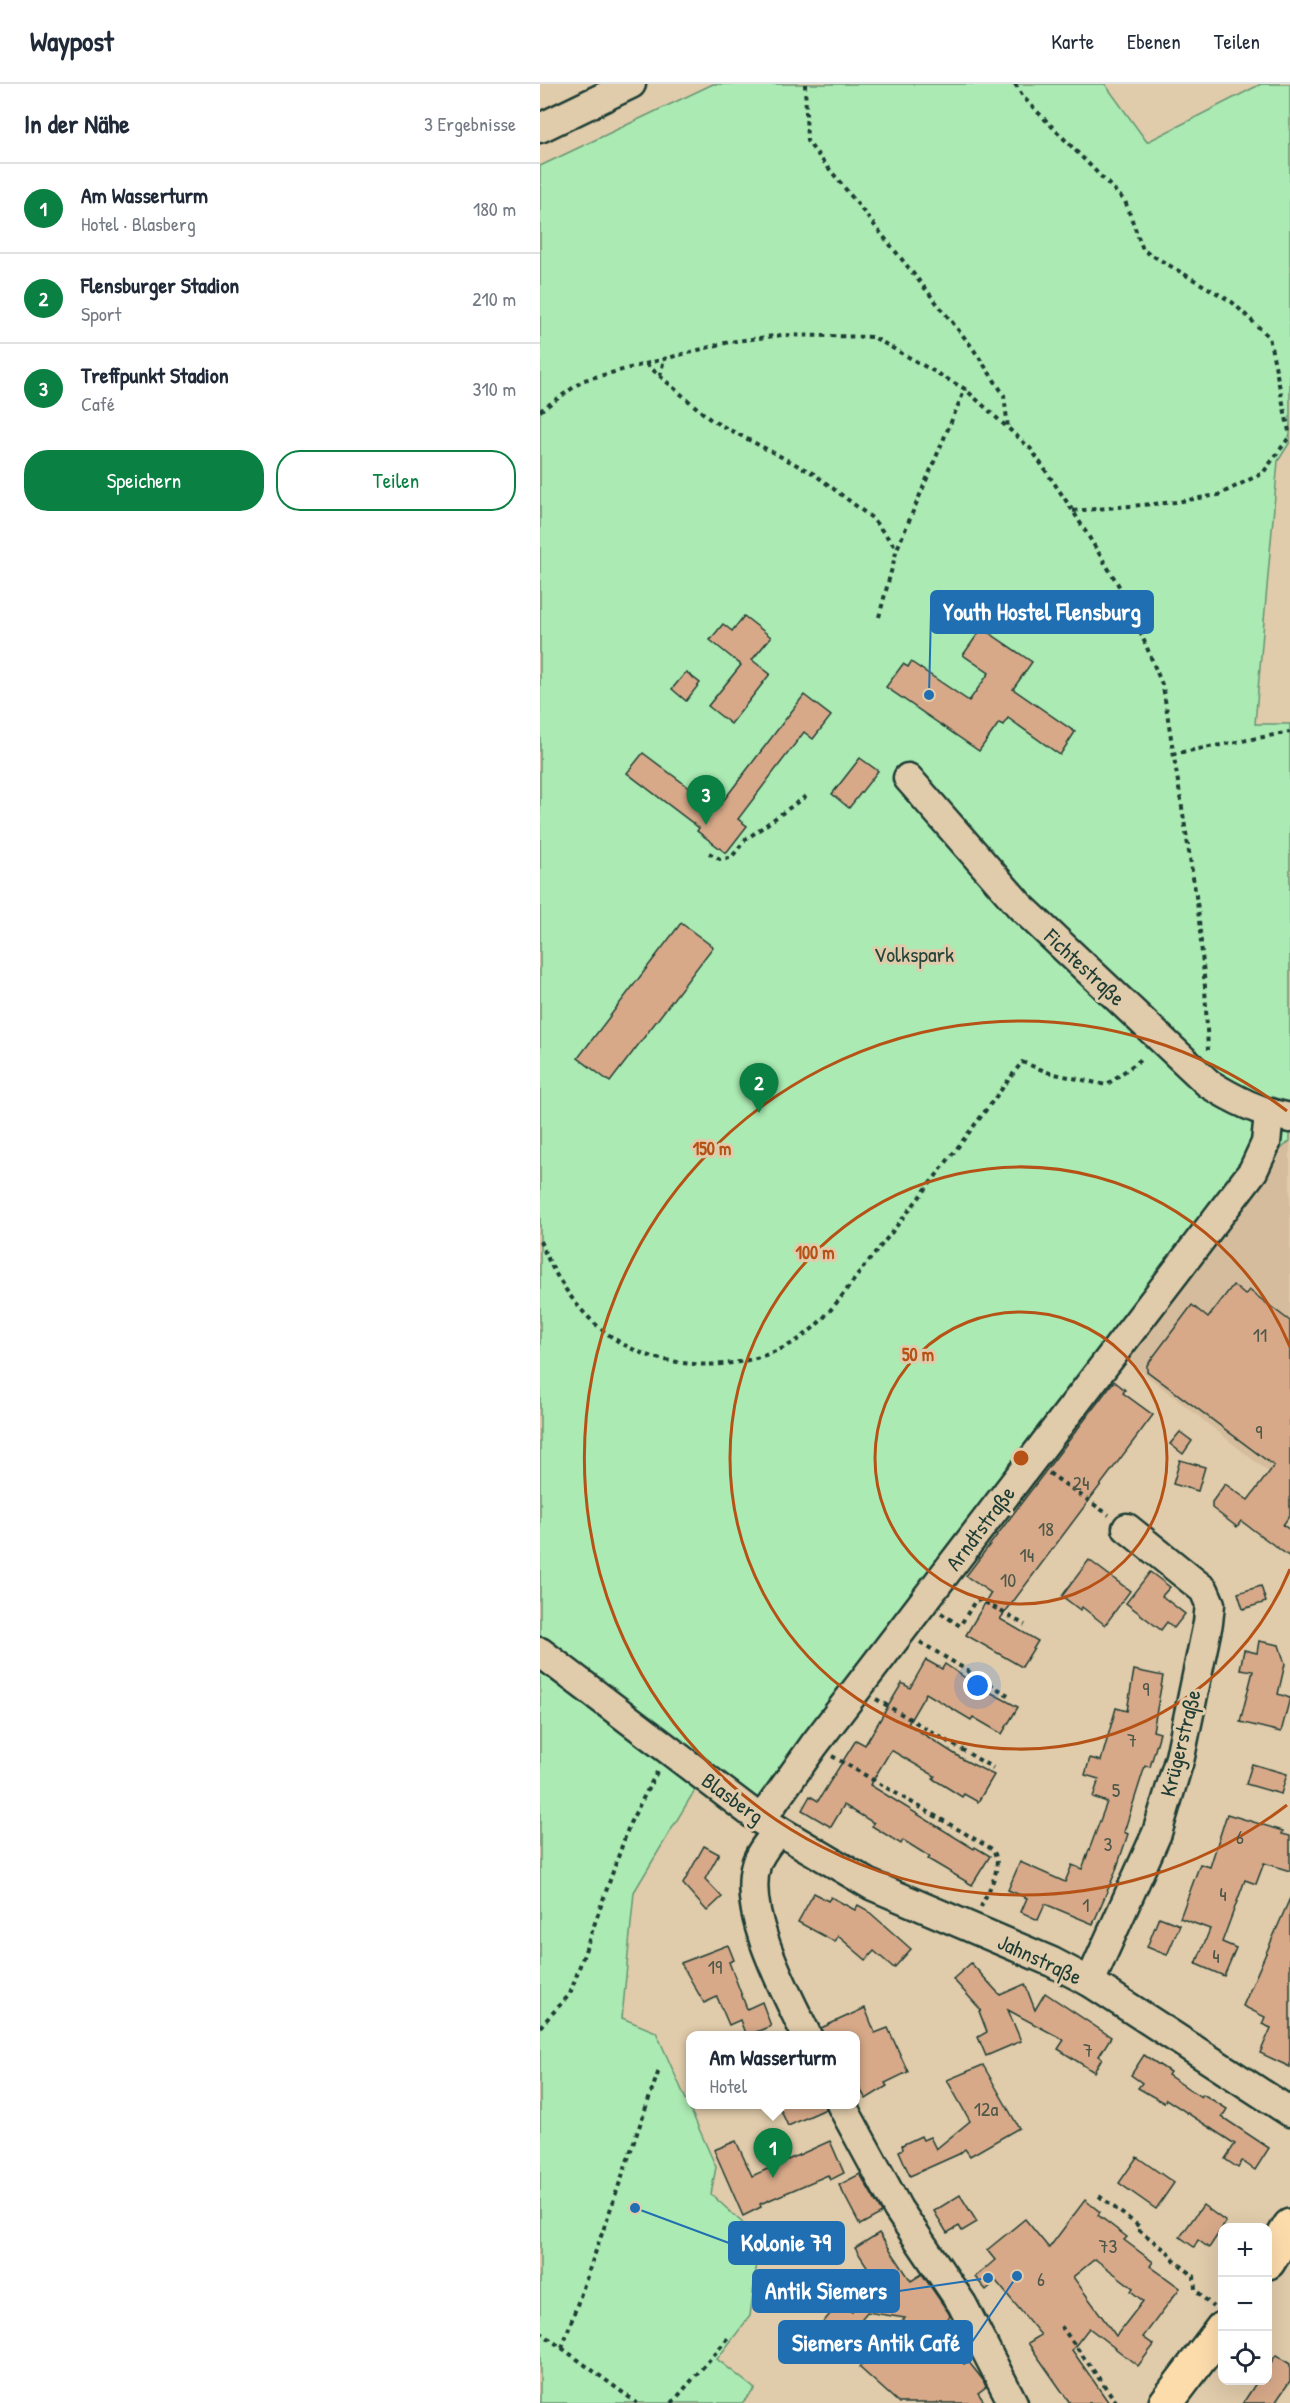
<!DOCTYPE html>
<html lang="de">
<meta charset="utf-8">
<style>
body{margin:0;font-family:"Patrick Hand",sans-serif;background:#f6f6f7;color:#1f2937}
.controls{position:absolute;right:18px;bottom:18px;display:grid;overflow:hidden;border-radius:12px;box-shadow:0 6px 24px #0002}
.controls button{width:54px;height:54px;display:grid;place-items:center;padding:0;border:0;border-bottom:2px solid #e0e1e3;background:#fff;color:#1f2937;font:30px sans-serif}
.you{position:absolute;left:438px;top:1602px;width:21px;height:21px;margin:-15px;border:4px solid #fff;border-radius:50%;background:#1a73e8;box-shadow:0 0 0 9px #1a73e833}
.badge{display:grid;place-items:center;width:39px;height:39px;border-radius:50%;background:#0b8043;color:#fff;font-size:20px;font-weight:700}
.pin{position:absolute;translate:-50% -50px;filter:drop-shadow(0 2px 3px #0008)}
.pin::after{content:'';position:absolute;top:32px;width:21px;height:18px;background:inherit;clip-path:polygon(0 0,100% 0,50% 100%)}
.popup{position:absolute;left:146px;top:1947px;width:174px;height:78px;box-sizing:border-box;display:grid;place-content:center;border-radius:12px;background:#fff;filter:drop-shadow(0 2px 4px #0005);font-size:20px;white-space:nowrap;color:#747a83}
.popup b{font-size:22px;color:#1f2937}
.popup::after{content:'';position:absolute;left:50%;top:100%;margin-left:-12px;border:12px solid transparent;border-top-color:#fff}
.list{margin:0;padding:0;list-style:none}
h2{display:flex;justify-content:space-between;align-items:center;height:78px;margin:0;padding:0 24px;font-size:26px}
h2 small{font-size:20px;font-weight:400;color:#747a83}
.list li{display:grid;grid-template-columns:39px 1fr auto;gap:18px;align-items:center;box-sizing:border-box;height:90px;padding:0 24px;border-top:2px solid #e0e1e3}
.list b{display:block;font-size:22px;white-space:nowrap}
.list p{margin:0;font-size:20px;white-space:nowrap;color:#747a83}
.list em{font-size:20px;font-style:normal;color:#747a83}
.actions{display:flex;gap:12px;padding:18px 24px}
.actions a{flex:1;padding:14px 0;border:2px solid #0b8043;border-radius:24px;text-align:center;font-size:21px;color:#0b8043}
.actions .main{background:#0b8043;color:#fff}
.icon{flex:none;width:33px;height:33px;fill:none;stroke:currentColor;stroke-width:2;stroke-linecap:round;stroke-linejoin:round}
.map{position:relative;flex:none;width:750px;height:2319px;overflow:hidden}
header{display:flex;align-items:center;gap:36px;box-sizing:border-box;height:84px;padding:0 30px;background:#fff;border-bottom:2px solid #e0e1e3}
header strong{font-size:28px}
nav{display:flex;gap:33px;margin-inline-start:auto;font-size:21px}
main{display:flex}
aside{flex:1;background:#fff}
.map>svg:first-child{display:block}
</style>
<header>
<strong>Waypost</strong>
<nav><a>Karte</a><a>Ebenen</a><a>Teilen</a></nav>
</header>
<main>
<aside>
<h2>In der Nähe<small>3 Ergebnisse</small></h2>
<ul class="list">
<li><span class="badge">1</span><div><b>Am Wasserturm</b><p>Hotel · Blasberg</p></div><em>180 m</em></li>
<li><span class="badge">2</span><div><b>Flensburger Stadion</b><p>Sport</p></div><em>210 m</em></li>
<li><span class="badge">3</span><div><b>Treffpunkt Stadion</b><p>Café</p></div><em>310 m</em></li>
</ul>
<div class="actions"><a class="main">Speichern</a><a>Teilen</a></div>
</aside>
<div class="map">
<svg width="750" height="2319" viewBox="0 0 750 2319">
<rect width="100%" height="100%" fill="#e0cbaa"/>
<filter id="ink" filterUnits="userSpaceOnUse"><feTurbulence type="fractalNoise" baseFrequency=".0167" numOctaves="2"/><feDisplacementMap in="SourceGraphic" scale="12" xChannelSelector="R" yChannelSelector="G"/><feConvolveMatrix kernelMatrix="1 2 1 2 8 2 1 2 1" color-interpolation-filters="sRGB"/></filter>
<g filter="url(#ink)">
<path fill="#d5bc9c" d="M750,1057V1405L576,1267L714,1088Z"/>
<path fill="#abeab2" stroke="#659473" stroke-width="1.5" d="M173,0H565L607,58L721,0H750V358L738,377L715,640H750V1057L714,1088L232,1717L159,1699L94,1808L82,1934L116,1948L176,2083L171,2110L220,2155L210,2232L177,2275L215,2305L202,2319H0V82Z"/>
<g fill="#d7a989" stroke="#1f3d34" stroke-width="1.5" fill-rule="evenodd">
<path d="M204,532L231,553L212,576L230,590L191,640L168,622L201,581L170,556L183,540L192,547Z"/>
<path d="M442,544L492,578L473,605L535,648L520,671L468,634L463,641L459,639L439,667L346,603L363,580L368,583L371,578L429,617L449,589L423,571Z"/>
<path d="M146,588L160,599L146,617L132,605Z"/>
<path d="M264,611L291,632L273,655L264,648L198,735L207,742L186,769L157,747L159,744L87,689L103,669L175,723L178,719L180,721Z"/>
<path d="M320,674L338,687L309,724L292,710Z"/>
<path d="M141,839L173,863L70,998L38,974Z"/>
<path d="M693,1201L705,1211L709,1206L750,1237V1431L743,1441L750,1446V1473L701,1437L697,1443L672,1424V1418L685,1400L708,1416L734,1382L607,1287V1281L652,1221L668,1234Z"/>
<path d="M574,1297L585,1306L583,1309L613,1331L460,1535L498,1557L482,1583L426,1551L451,1509L426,1492Z"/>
<path d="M640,1348L652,1357L643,1370L630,1360Z"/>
<path d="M640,1376L665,1383L658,1407L633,1400Z"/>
<path d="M549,1476L590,1507L565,1541L542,1523L540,1526L522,1512Z"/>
<path d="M610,1488L630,1503L622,1512L645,1530L634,1544L627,1538L621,1546L586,1519Z"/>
<path d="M721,1502L726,1518L703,1525L698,1509Z"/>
<path d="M719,1557L739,1561L745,1580L738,1610L750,1614L741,1648L700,1638L713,1587L700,1585L704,1566L717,1569Z"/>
<path d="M386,1576L402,1585L405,1580L433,1599L478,1623L462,1650L433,1633L431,1636L386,1609L368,1640L424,1676L454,1691L438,1718L424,1710L422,1713L408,1704L393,1695L395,1692L351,1666L330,1701L434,1765L435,1763L450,1772L432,1801L388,1775L390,1773L363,1756L361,1760L332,1742L334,1739L304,1721L291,1743L262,1726L270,1712L278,1717L316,1656L325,1661L362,1599L370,1604Z"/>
<path d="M594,1586L623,1592L613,1647L620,1649L610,1683L605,1682L584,1748L588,1750L575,1789L553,1840L505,1820L498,1836L481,1828L487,1814L468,1806L480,1778L525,1798L532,1781L542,1785L567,1718L553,1713L559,1695L545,1691L550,1674L561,1677L576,1624L587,1627Z"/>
<path d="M712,1680L747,1690L741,1710L706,1700Z"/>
<path d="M687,1730L743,1747L742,1750L750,1752V1787L724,1779L716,1800L705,1796L682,1858L696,1864L684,1892L656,1880L670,1845L640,1834L660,1780L670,1783Z"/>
<path d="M164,1762L179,1770L165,1795L182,1813L167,1827L143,1800Z"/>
<path d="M274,1809L288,1817L291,1813L315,1826L318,1821L327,1826L371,1865L354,1884L334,1867L326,1876L298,1852L295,1858L258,1838Z"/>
<path d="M750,1814V1983L720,1969L731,1944L722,1940L725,1933L703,1922Z"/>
<path d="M619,1833L640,1841L627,1871L607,1863Z"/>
<path d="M188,1861L194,1876L189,1878L207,1925L222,1918L231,1942L206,1952L200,1936L189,1941L177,1913L164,1919L141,1879Z"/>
<path d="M431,1879L460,1911L485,1900L495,1926L505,1909L571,1953L559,1972L562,1974L554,1988L518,1965L524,1956L468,1926L481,1957L446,1972L438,1953L447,1948L439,1927L441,1926L413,1895Z"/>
<path d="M325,1924L335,1949L348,1944L368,1988L345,1999L347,2002L326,2015L315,1997V1952H283L281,1944Z"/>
<path d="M604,1971L630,1988L628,1991L661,2013L663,2010L687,2025L682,2033L729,2064L715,2086L702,2077L698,2084L685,2075L695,2060L626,2015L624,2019L598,2004L602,1999L591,1991Z"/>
<path d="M443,1981L479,2044L430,2072L425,2065L419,2070L370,2092L359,2067L363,2065L362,2061L381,2052L383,2056L390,2053L396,2065L430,2037L407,1996Z"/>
<path d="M238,2020H285L286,2025L248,2042Z"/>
<path d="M196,2057L212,2092L290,2057L304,2089L290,2096L288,2091L220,2120L221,2123L203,2132L174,2066Z"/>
<path d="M597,2073L634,2099L616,2125L579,2099Z"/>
<path d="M320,2090L342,2129L320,2141L299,2101Z"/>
<path d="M420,2111L437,2138L422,2147L419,2142L407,2149L394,2127Z"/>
<path d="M545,2116L560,2128L558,2131L587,2153L584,2156L613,2178L610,2182L640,2204L603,2253L614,2261L598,2282L549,2244L532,2266L569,2319H530L488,2259L501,2251L456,2197L446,2206L435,2193L455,2176L447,2166L485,2135L509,2164ZM555,2175L593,2204L591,2207L603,2217L576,2252L533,2193Z"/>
<path d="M663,2121L686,2138L669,2164L658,2156L654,2163L640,2153Z"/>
<path d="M339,2149L371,2197L382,2190L408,2228L410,2232L395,2250L424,2280L428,2277L443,2296L446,2303L438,2309L445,2319H359L319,2283L365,2234L327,2228L300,2261H294L276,2247L300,2218L312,2228L315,2210L349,2216L315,2164Z"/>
<path d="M736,2271L750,2280V2297L735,2319H703L718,2296H728V2283Z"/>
</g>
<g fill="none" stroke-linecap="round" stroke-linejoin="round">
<defs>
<g id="minor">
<path d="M0,44L91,0"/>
<path d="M368,694L480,822L669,1000C695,1016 719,1028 750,1034"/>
<path d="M0,1568L221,1736L331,1801L512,1878L550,1898L750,2028"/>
<path d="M221,1736L274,1661L713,1087L726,1059L729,1030"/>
<path d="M238,1746C231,1756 219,1769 216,1781C202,1830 246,1908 267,1952"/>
<path d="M550,1898L617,1749L640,1673L668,1539L670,1520L664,1506L587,1444"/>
<path d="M301,2020L358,2125L422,2220L473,2319"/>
</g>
<g id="major">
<path d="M728,2178L750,2142"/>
<path d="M626,2319L682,2245"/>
</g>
</defs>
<use href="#minor" stroke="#1f3d34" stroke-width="33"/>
<use href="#major" stroke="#1f3d34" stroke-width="38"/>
<g stroke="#1f3d34" stroke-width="4" stroke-dasharray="4.5 4.5" stroke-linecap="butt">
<path d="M265,0L267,57L432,263L464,311L468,344"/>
<path d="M475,0L484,14L585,117L603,166L692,218L729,253L750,352"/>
<path d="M106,280L171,336L274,390L332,434L357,465"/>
<path d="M120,292L124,275"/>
<path d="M0,327L44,296L189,258L242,251L333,253L425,305L491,365L533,427L587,515L623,603L658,825L665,903L668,966"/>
<path d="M533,427L636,418L678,411L723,389L750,352"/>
<path d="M339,533L357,465L425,305"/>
<path d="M632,670L750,648"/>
<path d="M169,769L180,775L191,774L205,756L266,712"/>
<path d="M0,1157C22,1211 61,1261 121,1275C165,1285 208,1282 249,1261C282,1244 304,1208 327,1179C380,1114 431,1046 482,978L510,989L566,1001L603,974"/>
<path d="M509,1389L569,1431"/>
<path d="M401,1529L420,1542L435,1517L441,1516L485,1541"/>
<path d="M380,1558L468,1611"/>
<path d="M336,1615L453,1684"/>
<path d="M292,1672L452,1765C465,1782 448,1806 441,1823"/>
<path d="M0,1943L30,1910L90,1739L118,1686"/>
<path d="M559,2112L600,2143L599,2146L629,2169L635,2177L654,2192L655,2205L673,2223"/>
<path d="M521,2242L577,2319"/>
<path d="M0,2248L97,2319"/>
<path d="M22,2264L119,1986"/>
<path d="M132,2319L190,2252"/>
</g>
<use href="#minor" stroke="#e0cbaa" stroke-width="28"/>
<use href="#major" stroke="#fddcac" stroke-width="33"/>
</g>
</g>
<g fill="none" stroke="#b65216" stroke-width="3">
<circle cx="481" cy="1374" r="146"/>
<path d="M750 1485A291 291 0 1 1 750 1263"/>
<path d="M747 1721A437 437 0 1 1 747 1027"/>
</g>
<g text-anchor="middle" stroke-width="6" stroke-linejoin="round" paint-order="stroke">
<g font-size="20" fill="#4d5849">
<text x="720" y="1258">11</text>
<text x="719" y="1355">9</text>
<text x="541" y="1406">24</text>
<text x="506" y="1452">18</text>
<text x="487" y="1478">14</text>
<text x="468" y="1503">10</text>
<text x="606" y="1612">9</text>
<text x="592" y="1663">7</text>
<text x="576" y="1713">5</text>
<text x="700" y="1760">6</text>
<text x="568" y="1767">3</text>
<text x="683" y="1817">4</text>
<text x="546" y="1828">1</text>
<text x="676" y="1879">4</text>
<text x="175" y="1890">19</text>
<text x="548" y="1973">7</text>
<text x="446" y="2032">12a</text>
<text x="568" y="2169">73</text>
<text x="501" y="2202">6</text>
</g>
<g font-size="22" fill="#26463a" stroke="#e0cbaa">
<text x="374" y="878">Volkspark</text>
</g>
<g font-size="22" fill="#1f3d34" stroke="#e0cbaa">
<text transform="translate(545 883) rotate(43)" y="8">Fichtestraße</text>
<text transform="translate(440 1444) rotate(-53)" y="8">Arndtstraße</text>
<text transform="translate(640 1659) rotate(-76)" y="8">Krügerstraße</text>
<text transform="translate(193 1714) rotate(36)" y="8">Blasberg</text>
<text transform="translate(500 1875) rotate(25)" y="8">Jahnstraße</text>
</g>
</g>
<circle cx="481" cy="1374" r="9" fill="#b65216" stroke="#e0cbaa" stroke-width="3"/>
<g font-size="18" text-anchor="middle" font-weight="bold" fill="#b65216" stroke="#e0cbaa" stroke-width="6" stroke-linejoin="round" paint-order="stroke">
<text x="172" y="1071">150 m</text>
<text x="275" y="1175">100 m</text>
<text x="378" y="1277">50 m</text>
</g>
<path fill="none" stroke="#1f6fb2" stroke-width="2" d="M389 611L391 528M95 2124L189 2159M448 2194L359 2207M477 2192L432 2258"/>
<g fill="#1f6fb2" stroke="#e0cbaa" stroke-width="2">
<circle cx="389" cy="611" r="6"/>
<circle cx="95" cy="2124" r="6"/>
<circle cx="448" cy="2194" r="6"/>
<circle cx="477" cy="2192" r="6"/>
</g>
<g fill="#1f6fb2" stroke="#1f6fb2" stroke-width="2">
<rect x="391" y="507" width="222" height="42" rx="6"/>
<rect x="189" y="2138" width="115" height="42" rx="6"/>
<rect x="213" y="2186" width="146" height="42" rx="6"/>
<rect x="239" y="2237" width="193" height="42" rx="6"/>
</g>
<g font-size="24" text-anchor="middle" font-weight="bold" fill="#fff">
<text x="502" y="536">Youth Hostel Flensburg</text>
<text x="246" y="2167">Kolonie 79</text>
<text x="286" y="2215">Antik Siemers</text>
<text x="336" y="2267">Siemers Antik Café</text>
</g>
</svg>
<div class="controls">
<button>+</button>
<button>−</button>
<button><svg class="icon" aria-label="locate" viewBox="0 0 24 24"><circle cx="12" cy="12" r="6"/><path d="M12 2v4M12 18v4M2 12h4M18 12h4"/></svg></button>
</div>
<div class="you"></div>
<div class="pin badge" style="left:233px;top:2094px">1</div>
<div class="popup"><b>Am Wasserturm</b>Hotel</div>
<div class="pin badge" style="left:219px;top:1029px">2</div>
<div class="pin badge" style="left:166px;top:741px">3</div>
</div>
</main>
